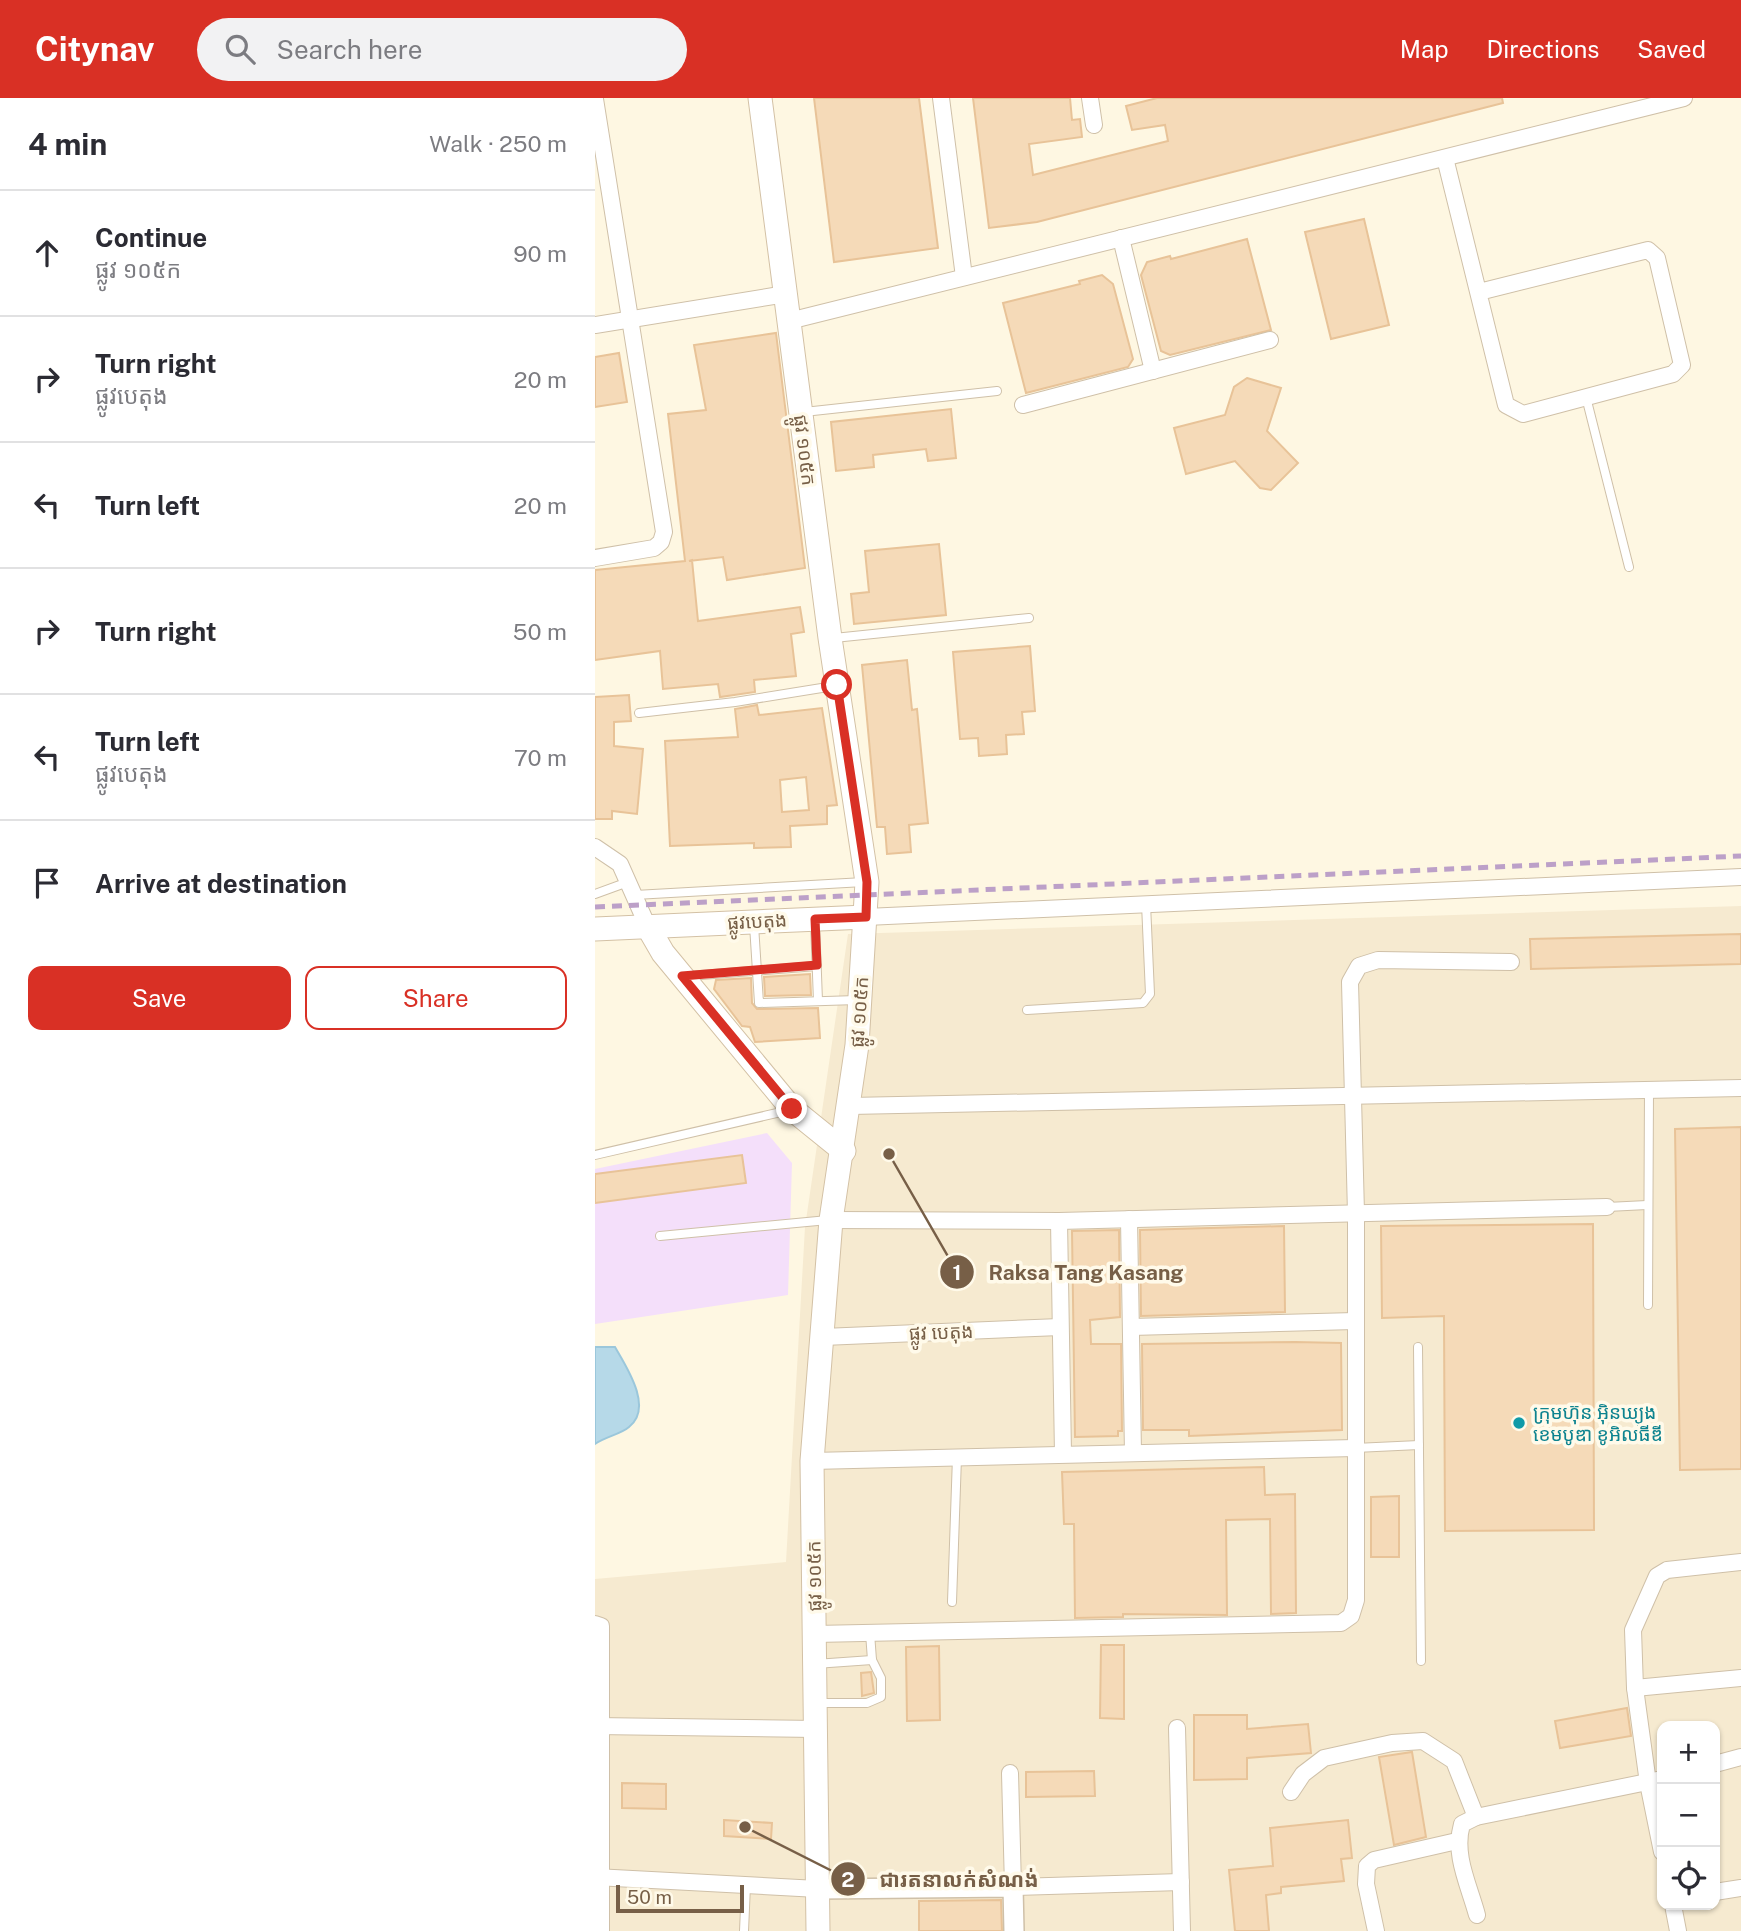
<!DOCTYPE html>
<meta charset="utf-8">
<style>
body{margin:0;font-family:"Public Sans","Noto Sans Khmer",sans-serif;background:#f2f2f3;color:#2b2b33}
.controls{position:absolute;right:21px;bottom:21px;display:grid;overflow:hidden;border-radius:14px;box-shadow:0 2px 5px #0004}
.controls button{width:63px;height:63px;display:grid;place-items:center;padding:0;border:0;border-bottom:2px solid #e1e1e2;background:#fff;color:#2b2b33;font:35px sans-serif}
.scale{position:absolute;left:21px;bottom:18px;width:128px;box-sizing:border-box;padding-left:7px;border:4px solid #775f47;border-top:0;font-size:19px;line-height:24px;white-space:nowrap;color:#775f47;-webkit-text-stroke:5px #fffaea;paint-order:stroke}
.stop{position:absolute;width:21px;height:21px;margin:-16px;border:5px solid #d93025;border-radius:50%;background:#fff}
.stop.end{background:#d93025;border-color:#fff;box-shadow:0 2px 7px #0008}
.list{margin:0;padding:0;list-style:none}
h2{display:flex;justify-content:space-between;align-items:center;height:91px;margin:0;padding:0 28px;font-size:30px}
h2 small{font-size:23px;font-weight:400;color:#7c7c81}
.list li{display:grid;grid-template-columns:46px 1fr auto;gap:21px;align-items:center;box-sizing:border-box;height:126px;padding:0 28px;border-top:2px solid #e1e1e2}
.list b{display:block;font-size:26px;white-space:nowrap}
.list p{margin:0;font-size:23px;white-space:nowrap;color:#7c7c81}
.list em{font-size:23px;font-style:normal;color:#7c7c81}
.actions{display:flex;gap:14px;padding:21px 28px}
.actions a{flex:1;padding:16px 0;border:2px solid #d93025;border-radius:14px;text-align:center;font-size:24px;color:#d93025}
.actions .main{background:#d93025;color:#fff}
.icon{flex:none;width:38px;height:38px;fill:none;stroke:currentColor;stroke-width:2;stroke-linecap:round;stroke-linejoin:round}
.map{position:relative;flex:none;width:1146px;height:1833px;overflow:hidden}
header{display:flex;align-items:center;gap:42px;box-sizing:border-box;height:98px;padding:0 35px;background:#d93025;color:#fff}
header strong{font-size:33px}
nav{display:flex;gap:38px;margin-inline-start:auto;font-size:24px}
.search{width:490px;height:63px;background:#f2f2f3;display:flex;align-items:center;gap:18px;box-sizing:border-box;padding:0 24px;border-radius:38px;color:#7c7c81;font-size:26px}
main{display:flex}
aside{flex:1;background:#fff}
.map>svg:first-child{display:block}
</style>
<header>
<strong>Citynav</strong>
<div class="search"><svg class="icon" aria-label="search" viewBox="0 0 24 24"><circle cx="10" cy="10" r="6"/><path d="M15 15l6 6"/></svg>Search here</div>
<nav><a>Map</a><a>Directions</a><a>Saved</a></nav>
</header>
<main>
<aside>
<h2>4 min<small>Walk · 250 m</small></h2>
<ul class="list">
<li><svg class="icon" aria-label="ahead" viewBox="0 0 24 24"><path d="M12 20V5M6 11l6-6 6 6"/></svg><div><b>Continue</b><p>ផ្លូវ ១០៥ក</p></div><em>90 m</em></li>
<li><svg class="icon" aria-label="right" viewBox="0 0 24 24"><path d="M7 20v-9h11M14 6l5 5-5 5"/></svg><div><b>Turn right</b><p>ផ្លូវបេតុង</p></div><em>20 m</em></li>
<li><svg class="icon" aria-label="left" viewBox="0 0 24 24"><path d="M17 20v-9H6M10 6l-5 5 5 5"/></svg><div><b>Turn left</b></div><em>20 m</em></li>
<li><svg class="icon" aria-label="right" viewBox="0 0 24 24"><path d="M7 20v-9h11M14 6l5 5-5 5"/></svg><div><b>Turn right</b></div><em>50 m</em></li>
<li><svg class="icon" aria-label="left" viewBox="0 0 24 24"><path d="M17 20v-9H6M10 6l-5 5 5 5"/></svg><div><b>Turn left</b><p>ផ្លូវបេតុង</p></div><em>70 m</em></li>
<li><svg class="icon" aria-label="arrive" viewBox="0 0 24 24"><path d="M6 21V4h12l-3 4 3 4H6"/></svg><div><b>Arrive at destination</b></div></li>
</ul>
<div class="actions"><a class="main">Save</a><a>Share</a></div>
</aside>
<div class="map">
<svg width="1146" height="1833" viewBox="0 0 1146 1833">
<rect width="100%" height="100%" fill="#fef7e2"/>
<path fill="#f6ead0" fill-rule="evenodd" d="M1146,808V1833H0V1481L191,1464L210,1129L253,836ZM1067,1628H1120V1807H1067Z"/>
<path fill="#f4dffa" d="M172,1035L197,1065L193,1197L0,1226V1071Z"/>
<path fill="#b6d9e8" stroke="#9bc7db" stroke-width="2" d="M0,1249H20C31,1268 59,1310 34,1329C26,1336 10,1339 0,1346Z"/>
<g fill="#f5dab8" stroke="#e8c398" stroke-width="2" fill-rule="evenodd">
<path d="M219,0H324L343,150L239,164Z"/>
<path d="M378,0H475L477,22L485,21L487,39L434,46L438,77L573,43L570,27L537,32L531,8L562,0H907L908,5L442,124L394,130Z"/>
<path d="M769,121L794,227L736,241L710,134Z"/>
<path d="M652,141L676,232L575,257L566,253L546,177L552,164L575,158L576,161Z"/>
<path d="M507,177L518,186L538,261L533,269L431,295L408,205L485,186L484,183Z"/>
<path d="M181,235L210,470L132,482L128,459L94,463L97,462L103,523L205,509L209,534L196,536L201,578L159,582L160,594L125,599L123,586L68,591L65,553L0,562V472L90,463L73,316L111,312L99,247Z"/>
<path d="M24,255L32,304L0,309V259Z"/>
<path d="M652,280L686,290L672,333L703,365L676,392L665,390L640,363L591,376L579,330L630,317L639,289Z"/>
<path d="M356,311L361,360L333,363L331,351L278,357L279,369L241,373L236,324Z"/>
<path d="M344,446L351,517L259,526L256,496L274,494L270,453Z"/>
<path d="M435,548L440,613L427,614L429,636L411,637L412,656L384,658L383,640L365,641L358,554Z"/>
<path d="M312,562L317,612L322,611L333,725L314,727L316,754L292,756L290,729H282L267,567Z"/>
<path d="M34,597L36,623L19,624V648L48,651L42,716L17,713V721H0V599Z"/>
<path d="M162,607L164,617L227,610L242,707L232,708V726L195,728L196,749L159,750V745L75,748L70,643L143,639L140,611ZM211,679L214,712L187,714L185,682Z"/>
<path d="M1146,836V866L936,871L935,841Z"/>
<path d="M215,876L216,897L170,898L169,879Z"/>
<path d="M156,880L157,905L162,911L223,910L225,940L160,944L155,929L147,928L119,891L121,882Z"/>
<path d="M1146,1029V1371L1085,1372L1080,1031Z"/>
<path d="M147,1057L151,1085L0,1105V1076Z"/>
<path d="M998,1126L999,1432L850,1433L849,1218L787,1220L786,1128Z"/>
<path d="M689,1128L690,1214L546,1218L545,1132Z"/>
<path d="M524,1132L525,1219L495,1222L496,1246H526L527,1333H523V1338L480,1339L477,1133Z"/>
<path d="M700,1244L746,1245L747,1332L594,1338V1332H548L547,1246Z"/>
<path d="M669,1369L670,1397L700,1396L701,1515L676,1516L675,1421L631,1422L632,1517L528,1516V1519L480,1520L479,1426H469L467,1374Z"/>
<path d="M804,1398V1459H776V1399Z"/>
<path d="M506,1547H529V1621L505,1620Z"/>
<path d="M344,1548L345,1622L312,1623L311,1549Z"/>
<path d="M276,1574L279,1595L267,1598L266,1575Z"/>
<path d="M1032,1610L1036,1638L965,1650L960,1623Z"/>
<path d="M599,1617H652V1631L713,1626L716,1655L652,1660V1681L599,1682Z"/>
<path d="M817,1654L831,1739L799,1747L784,1659Z"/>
<path d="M499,1673L500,1698L431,1699V1674Z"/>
<path d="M27,1685L71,1686V1711L27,1710Z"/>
<path d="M129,1722L177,1725L176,1741L129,1738Z"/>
<path d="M753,1722L757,1760L746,1761L749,1783L686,1789V1795L671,1797L674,1833H640L634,1772L678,1768L675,1730Z"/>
<path d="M406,1802L407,1833H324V1803Z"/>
</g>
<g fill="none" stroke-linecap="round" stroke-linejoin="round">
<defs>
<g id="service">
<path d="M991,299L1034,469"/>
<path d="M209,314L402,293"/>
<path d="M239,540L434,520"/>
<path d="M44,615L140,604L239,588"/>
<path d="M0,796L33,784"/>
<path d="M40,797L269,784"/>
<path d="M220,824L223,903"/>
<path d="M159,827L164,905L262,902"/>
<path d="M93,878L222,868"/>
<path d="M432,912L548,905L555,896L551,806"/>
<path d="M0,1057L195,1012"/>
<path d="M1012,1109L1052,1107"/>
<path d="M65,1138L233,1122"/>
<path d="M1053,1207L1054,992"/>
<path d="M823,1249L826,1563"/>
<path d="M760,1350L824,1347"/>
<path d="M357,1504L362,1359"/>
<path d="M220,1566L277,1562"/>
<path d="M221,1605H272L286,1599V1580L277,1562L275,1535"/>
<path d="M149,1833L151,1787"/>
</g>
<g id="minor">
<path d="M346,0L369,179"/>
<path d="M495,0L499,27"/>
<path d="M0,1L69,434L66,444L59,450L0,460"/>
<path d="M850,60L911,307L928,316L1078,276L1087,267L1062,160L1053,152L884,194"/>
<path d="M526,140L558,273"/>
<path d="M194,223L1089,0"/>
<path d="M0,227L191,196"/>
<path d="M428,307L675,242"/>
<path d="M0,749L25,766L53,829"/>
<path d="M271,819L1146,779"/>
<path d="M255,1008L1146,990"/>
<path d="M534,1121L538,1355"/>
<path d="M236,1122L464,1123L1012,1109"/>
<path d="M464,1123L468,1356"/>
<path d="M536,1229L760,1223"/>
<path d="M228,1239L465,1229"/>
<path d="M217,1363L760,1350"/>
<path d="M0,1526L6,1528V1833"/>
<path d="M220,1536L746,1525L756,1518L761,1502V1115L755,884L764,868L783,862L916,864"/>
<path d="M1040,1590L1146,1580"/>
<path d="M0,1628L221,1631"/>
<path d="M582,1630L587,1833"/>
<path d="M1120,1666L1146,1659"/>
<path d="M415,1675L418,1789L586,1784"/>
<path d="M696,1694L708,1676L729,1660L797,1645L828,1643L859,1663L881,1719"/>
<path d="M1067,1754L1053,1685L1040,1590L1038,1532L1062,1478L1072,1472L1146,1464"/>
<path d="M0,1779L223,1791"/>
<path d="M1120,1794L1146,1790"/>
<path d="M1078,1807L1083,1833"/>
<path d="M882,1817C874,1787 858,1757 867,1726L881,1719L1067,1681"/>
<path d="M781,1833L771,1786L772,1768L779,1762L862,1743"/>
</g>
<path id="tertiary" d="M223,1791L418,1789L419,1833"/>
<g id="secondary">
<path d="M165,0L235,540L272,784L262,947L236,1122L217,1363L223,1833"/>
<path d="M53,829L68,855L197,1011L249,1053"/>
<path d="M0,831L271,819"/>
</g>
</defs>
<use href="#service" stroke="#cfc0a8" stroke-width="10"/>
<use href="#minor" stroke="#cfc0a8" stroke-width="18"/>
<use href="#tertiary" stroke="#cfc0a8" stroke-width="22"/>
<use href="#secondary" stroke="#d3c1a5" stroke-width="25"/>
<use href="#service" stroke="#fff" stroke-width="8"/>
<use href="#minor" stroke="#fff" stroke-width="16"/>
<use href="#tertiary" stroke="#fff" stroke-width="19"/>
<use href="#secondary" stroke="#fff" stroke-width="23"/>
<path stroke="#bca0c8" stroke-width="5" stroke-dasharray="10 7" stroke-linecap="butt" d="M0,809L1146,758"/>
</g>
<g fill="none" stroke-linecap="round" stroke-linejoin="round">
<path stroke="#d93025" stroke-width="9" d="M197,1011L87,878L222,867L220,821L271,819L272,784L242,587"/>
</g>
<circle fill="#0f9aa8" stroke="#fffaea" stroke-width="2.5" cx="924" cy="1325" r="7"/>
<g text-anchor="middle" stroke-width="7" stroke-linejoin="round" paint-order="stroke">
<g font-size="19" fill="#775f47" stroke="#fffaea">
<text transform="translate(210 352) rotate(83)" y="7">ផ្លូវ ១០៥ក</text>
<text transform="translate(162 823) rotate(-3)" y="7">ផ្លូវបេតុង</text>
<text transform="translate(264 914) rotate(-86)" y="7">ផ្លូវ ១០៥ក</text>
<text transform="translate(346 1234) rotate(-2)" y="7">ផ្លូវ បេតុង</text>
<text transform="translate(219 1478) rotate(-91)" y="7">ផ្លូវ ១០៥ក</text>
</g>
<g font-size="19" fill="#0d838f" stroke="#fffaea" text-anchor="start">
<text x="938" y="1321">ក្រុមហ៊ុន អ៊ិនឃ្យុង<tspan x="938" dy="22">ខេមបូឌា ខូអិលធីឌី</tspan></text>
</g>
</g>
<path fill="none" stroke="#775f47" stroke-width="2.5" d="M294 1056L362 1174M150 1729L253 1781"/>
<g fill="#775f47" stroke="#fffaea" stroke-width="2.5">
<circle cx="294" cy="1056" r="7"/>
<circle cx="150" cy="1729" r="7"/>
<circle cx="362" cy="1174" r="18"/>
<circle cx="253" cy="1781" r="18"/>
</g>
<g font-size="21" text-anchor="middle" font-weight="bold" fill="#fff">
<text x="362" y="1182">1</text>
<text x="253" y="1789">2</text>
</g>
<g font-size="21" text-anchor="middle" font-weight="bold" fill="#775f47" stroke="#fffaea" stroke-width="7" stroke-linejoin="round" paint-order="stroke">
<text x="491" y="1182">Raksa Tang Kasang</text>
<text x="364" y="1789">ជារតនាលក់សំណង់</text>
</g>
</svg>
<div class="controls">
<button>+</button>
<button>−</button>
<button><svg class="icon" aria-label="locate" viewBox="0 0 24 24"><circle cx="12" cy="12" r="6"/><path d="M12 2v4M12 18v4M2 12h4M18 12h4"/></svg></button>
</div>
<div class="scale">50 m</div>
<div class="stop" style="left:242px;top:587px"></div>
<div class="stop end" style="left:197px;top:1011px"></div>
</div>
</main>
